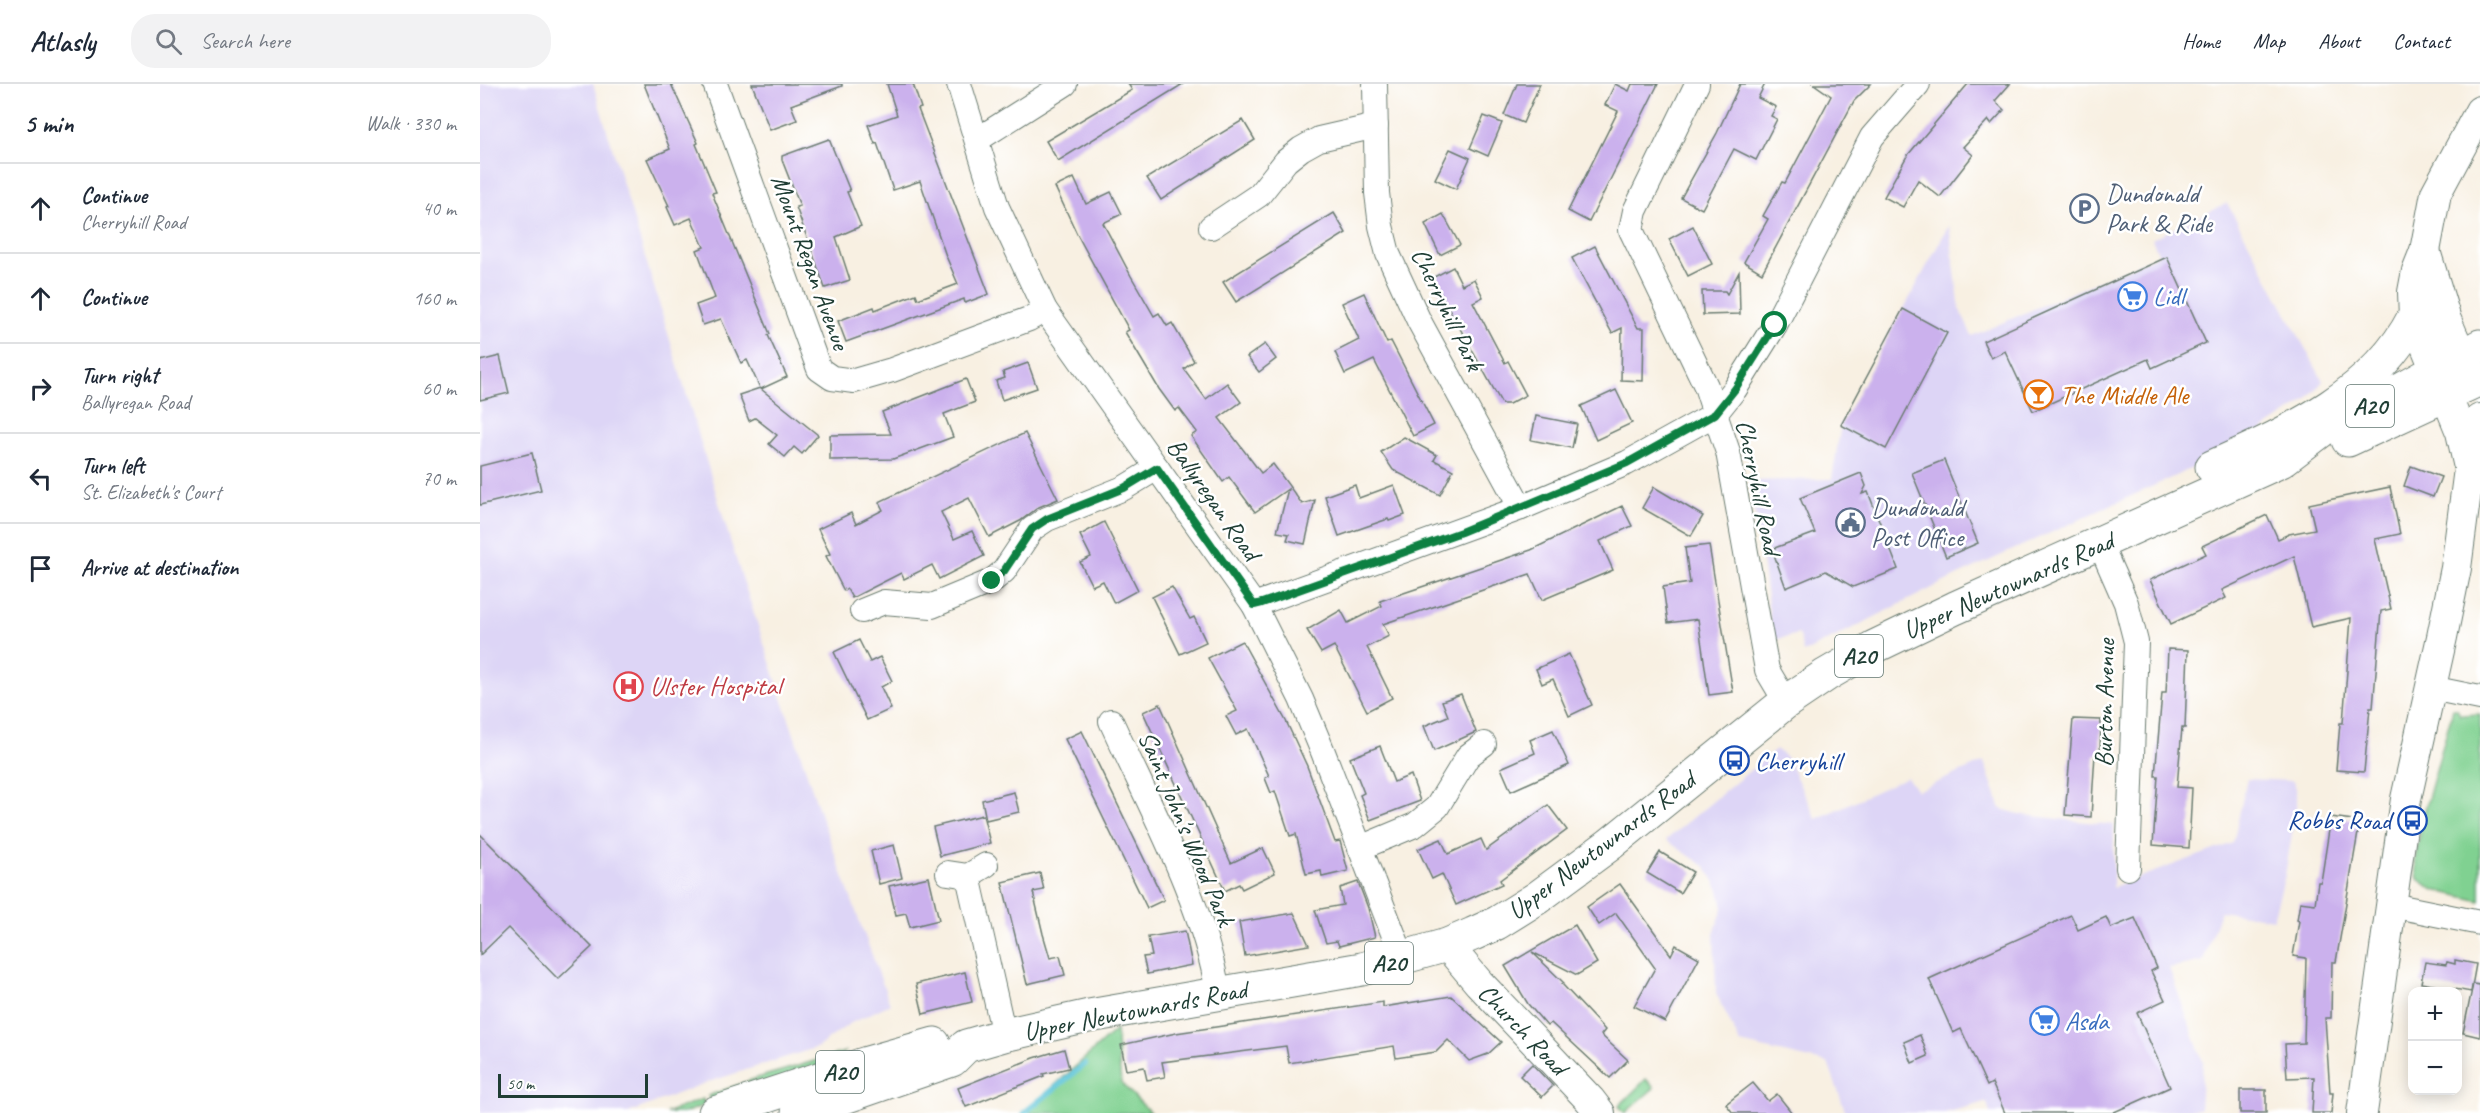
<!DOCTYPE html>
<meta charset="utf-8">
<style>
body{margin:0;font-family:Caveat,sans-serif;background:#f2f2f3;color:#1f2937}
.controls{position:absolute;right:18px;bottom:18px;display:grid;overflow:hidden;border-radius:12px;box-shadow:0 3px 15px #0003}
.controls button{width:54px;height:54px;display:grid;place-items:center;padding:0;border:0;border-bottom:2px solid #e0e1e3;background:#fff;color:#1f2937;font:30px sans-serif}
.scale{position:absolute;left:18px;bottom:15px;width:150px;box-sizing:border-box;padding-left:6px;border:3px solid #1f3d34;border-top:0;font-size:16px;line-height:21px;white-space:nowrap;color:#1f3d34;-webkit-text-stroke:4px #fff;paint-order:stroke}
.stop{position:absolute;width:18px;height:18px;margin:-14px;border:4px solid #0b8043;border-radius:50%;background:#fff}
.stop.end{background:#0b8043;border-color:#fff;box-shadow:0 2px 6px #0008}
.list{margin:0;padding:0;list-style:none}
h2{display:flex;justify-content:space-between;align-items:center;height:78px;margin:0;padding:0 24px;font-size:26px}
h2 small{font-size:20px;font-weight:400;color:#747a83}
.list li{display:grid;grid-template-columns:39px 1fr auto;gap:18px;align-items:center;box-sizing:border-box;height:90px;padding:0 24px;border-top:2px solid #e0e1e3}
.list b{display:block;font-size:22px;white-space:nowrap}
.list p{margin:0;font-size:20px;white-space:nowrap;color:#747a83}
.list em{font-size:20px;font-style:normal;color:#747a83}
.icon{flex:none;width:33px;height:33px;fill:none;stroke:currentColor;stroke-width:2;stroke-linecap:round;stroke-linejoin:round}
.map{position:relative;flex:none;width:2000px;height:1029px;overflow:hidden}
header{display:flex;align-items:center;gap:36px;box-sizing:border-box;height:84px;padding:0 30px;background:#fff;border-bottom:2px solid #e0e1e3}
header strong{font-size:28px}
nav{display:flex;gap:33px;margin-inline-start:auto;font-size:21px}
.search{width:420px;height:54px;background:#f2f2f3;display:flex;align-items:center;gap:15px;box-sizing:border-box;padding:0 21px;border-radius:24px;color:#747a83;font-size:22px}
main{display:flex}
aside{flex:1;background:#fff}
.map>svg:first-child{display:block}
</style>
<header>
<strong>Atlasly</strong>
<div class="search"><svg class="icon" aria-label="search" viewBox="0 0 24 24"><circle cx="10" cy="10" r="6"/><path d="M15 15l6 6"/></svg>Search here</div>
<nav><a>Home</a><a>Map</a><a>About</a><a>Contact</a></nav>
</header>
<main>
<aside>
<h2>5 min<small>Walk · 330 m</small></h2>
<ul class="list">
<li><svg class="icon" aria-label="ahead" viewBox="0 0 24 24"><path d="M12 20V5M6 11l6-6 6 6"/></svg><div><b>Continue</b><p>Cherryhill Road</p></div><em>40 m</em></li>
<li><svg class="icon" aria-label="ahead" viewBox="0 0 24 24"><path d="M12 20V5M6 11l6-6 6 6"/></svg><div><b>Continue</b></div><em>160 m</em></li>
<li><svg class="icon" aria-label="right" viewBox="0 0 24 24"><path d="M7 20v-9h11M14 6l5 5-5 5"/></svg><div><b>Turn right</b><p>Ballyregan Road</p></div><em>60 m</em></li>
<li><svg class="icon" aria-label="left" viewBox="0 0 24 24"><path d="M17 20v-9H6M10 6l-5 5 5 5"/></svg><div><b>Turn left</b><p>St. Elizabeth's Court</p></div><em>70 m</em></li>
<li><svg class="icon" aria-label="arrive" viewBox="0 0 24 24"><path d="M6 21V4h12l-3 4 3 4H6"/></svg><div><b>Arrive at destination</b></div></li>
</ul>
</aside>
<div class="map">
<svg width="2000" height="1029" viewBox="0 0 2000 1029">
<rect width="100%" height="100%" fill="#fff"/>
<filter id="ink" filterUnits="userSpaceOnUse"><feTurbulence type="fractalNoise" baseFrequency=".0167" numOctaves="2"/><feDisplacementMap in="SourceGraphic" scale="12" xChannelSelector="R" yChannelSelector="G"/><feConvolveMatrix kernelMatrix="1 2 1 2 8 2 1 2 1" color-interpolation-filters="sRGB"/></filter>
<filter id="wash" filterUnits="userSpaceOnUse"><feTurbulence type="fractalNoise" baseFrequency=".008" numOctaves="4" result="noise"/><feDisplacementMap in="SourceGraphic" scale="24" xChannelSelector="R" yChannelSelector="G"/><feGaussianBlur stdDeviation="1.35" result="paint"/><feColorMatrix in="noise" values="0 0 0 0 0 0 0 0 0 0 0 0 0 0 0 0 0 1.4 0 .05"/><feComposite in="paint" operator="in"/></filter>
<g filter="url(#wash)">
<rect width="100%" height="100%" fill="#f8f0e2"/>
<g fill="#ddd5f6">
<path d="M0,0H113L254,469L342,735L410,920L369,940L338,963L225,999L148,1029H0Z"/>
<path d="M1747,119L1843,297L1826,317L1752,366L1478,491L1323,569L1319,550L1293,556L1271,397L1352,395L1361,341L1469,141L1480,226L1492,252L1679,171L1672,155Z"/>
<path d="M1296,665L1307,674L1336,735L1427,693L1437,707L1504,678L1521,725L1543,731L1634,741L1633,803L1753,759L1767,695L1813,697L1816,709V726L1805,791L1793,835L1740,827L1723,877L1689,884L1723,978L1720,1025L1669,1029H1510L1507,1018L1464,1029H1366L1348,979L1260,959L1236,909L1234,850L1243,824L1239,806L1226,783L1186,756Z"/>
</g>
<g fill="#80d191" stroke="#508762" stroke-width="1.5">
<path d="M1973,625H1977L1980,631L2000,630V817L1954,806L1938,795L1935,776L1944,729Z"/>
<path d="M636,946L641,999L671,1029H544Z"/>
<path d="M365,968L358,976L232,1019L228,1012L274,995Z"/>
<path d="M1166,995L1174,1004L1145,1029L1139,1022Z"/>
<path d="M223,1015L225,1021L204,1029H186Z"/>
</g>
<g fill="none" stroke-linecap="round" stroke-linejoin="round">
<path stroke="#5dc5d9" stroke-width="6" d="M544,1029L605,980"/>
</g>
<g id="blocks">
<g fill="#cbb1ed">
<path d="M164,0H191L218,59L216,60L236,108L232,109L290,250L288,251L307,293L281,305L338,351L322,370L314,363L305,373L289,360L297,351L275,334L269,337L259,311L280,304L267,276L261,279L241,235L223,241L216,221L235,214L217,166L224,163L211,134L195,141L187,123L189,122L167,75L190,65Z"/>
<path d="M272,0H362V2L311,21L317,36L290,46Z"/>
<path d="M407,0H433L441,24L438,25L509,210L485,219L484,215L366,258L358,237L394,223L395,226L436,210L438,215L478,200L466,172L440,97L413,106L397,59L395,60L388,41L417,31Z"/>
<path d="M648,0H703L578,77L566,57L652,6Z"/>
<path d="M1037,0H1060L1043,39L1024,31Z"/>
<path d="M1135,0L1149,7L1152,0H1178L1109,138L1088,127L1138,27L1125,21Z"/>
<path d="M1260,0H1285L1278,14L1296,23L1291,32L1297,35L1276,76L1254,65L1222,125L1201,114L1237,49Z"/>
<path d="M1334,0H1391L1374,17L1282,189L1264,178L1288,135L1283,132L1302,98L1305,99L1351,12Z"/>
<path d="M1488,0H1530L1515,17L1524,26L1511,40L1508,36L1483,63L1493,71L1460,113L1438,96L1423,123L1404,113L1427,72Z"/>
<path d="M1004,32L1022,39L1008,72L990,64Z"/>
<path d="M763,36L775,56L681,116L667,94Z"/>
<path d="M349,55L370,107L367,108L381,142L356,153L370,196L345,204L316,123L320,122L302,76V72Z"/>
<path d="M970,65L990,74L976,105L955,95Z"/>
<path d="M594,94L606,120L631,108L642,130L623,139L651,192L674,232L679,229L687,242L692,239L714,277L704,285L726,315L747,299L761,318L739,334L781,389L793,380L822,420L835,416L825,460L807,456L809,450L797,448L808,405L775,428L749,393L743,398L711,352L717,348L699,324L695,327L679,305L645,248L649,246L598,152L575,103Z"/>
<path d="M854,129L866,149L756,218L743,198Z"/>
<path d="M963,130L980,161L960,171L945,140Z"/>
<path d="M1213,142L1232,180L1208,192L1189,155Z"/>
<path d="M1115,162L1158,244H1164L1163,297L1141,296L1142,244L1132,249L1092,174Z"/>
<path d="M1687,173L1726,259L1672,284L1668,275L1553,327L1525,267L1511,274L1503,257Z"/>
<path d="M973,183L982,201L994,195L1003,213L993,218L1025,279L1028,277L1046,311L1029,320H1022L952,194Z"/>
<path d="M1259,188L1260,230L1223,231L1222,207H1245L1247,210Z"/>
<path d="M884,209L907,259L911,257L954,341L933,352L894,276L865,290L855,268L879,256L862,219Z"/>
<path d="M1423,225L1467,249L1406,365L1361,341Z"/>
<path d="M785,260L796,275L779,288L767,273Z"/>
<path d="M20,272L29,309L0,316V277Z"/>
<path d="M548,279L557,304L522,316L516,297L525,294L523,288Z"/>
<path d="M486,295L495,318L464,330L473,353L413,375L350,376V351L411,350L402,328Z"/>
<path d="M1136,306L1152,339L1116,356L1101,322Z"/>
<path d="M1056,332L1097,340L1092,364L1051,356Z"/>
<path d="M545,349L578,415L559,423L540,437L509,453L489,414L461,428L474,455L492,447L504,472L459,495L452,481L424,495L421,489L372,514L367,505L364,507L346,472L350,470L338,445L371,429L376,440L403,426L399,418Z"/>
<path d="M924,353L957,371L954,376L973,386L960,411L913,386L901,368Z"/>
<path d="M52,369L61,406L0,421V382Z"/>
<path d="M1464,376L1498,459L1466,473L1432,389Z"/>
<path d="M1931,382L1961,393L1953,413L1924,402Z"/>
<path d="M1381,389L1386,402L1382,410L1388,408L1418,485L1373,503L1346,487L1306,504L1292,465L1335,449L1320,414Z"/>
<path d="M875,401L879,414L914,401L925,431L909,437L908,435L859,452L845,412Z"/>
<path d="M1174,403L1223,432L1211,452L1162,424Z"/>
<path d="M1910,403L1920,450L1895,455L1911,525L1901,527L1893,624H1890L1884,688L1856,686L1860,639H1863L1871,534L1831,543L1814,472L1742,506L1746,514L1691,540L1670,496L1726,470L1722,462L1787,431L1798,455L1809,450L1835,445L1829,420Z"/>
<path d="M1142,422L1152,442L1120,457L1133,486L1062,516L1050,490L903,540L909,552L887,563L912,614L887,627L854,562L841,569L827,546L861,526L868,539L902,522L900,517L1051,466Z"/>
<path d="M624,438L658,506L634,519L623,497L612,502L600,478L611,473L600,451Z"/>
<path d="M1229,461L1253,608L1229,611L1218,535L1188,539L1183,503L1210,499L1205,464Z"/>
<path d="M692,503L710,535L714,533L726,558L700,570L672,513Z"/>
<path d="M379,556L390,578L400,573L412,597L401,603L411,625L387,636L354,568Z"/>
<path d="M762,557L806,637L827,682L855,758L860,757L868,787L842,793L841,787L826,790L816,750L810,752L795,707L791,709L785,694L789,692L768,645L756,651L746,632L757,627L728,574Z"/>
<path d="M1688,565L1708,566L1705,644H1702L1697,703L1712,704L1709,764L1673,761L1678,692H1675L1682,609H1686Z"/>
<path d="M1089,570L1112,621L1089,632L1073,595L1062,600L1056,585Z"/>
<path d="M981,610L996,648L954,667L944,642L968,632L962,617Z"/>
<path d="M680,620L751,779L783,764L795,789L762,805L759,800L745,807L663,628Z"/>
<path d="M1593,635L1621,636L1620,670H1615L1611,733L1585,731Z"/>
<path d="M1073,646L1089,681L1031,707L1021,684L1055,669L1050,656Z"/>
<path d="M602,647L684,816L667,824L585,655Z"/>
<path d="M900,662L914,698L931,691L940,717L890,736L880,711L884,709L870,674Z"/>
<path d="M534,708L539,728L506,736L502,716Z"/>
<path d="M1068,721L1087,746L1020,796L1022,800L976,821L962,790L952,795L938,765L961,755L968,770L1001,755L1006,766Z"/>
<path d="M503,731L510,759L460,772L453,743Z"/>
<path d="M1851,733L1880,737L1856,878H1852L1851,934H1845L1850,1009H1853L1851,1029H1832L1834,993L1807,994L1805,960L1824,959L1826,874L1813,872L1819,837L1817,836L1820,818L1835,820L1838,798H1841Z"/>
<path d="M0,750L112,863L78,895L28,844L0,871Z"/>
<path d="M414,761L422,794L399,800L391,767Z"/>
<path d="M1180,768L1213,788L1200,809L1167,789Z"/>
<path d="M560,789L564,806L553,808L563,850L570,874L580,872L585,891L547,900L522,798Z"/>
<path d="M449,793L459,836L430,843L426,829L416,831L409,802Z"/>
<path d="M878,798L888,824L895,853L859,862L857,857L846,859L835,826L863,821L860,804Z"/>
<path d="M1140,800L1191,871L1196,861L1219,874L1185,938L1154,922L1175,884L1136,829L1119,841L1107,823Z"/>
<path d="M814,829L829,861L765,872L759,838Z"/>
<path d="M1591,831L1598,846L1626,833L1631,844L1655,834L1677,884L1671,887L1685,916L1657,929L1690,1003L1632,1029H1525L1512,999L1507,1002L1481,945L1473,949L1449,895Z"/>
<path d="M1095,841L1117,879L1097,891L1052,868L1084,899L1082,900L1125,946L1121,951L1148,976L1130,994L1071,939L1067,942L1048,920L1025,882Z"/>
<path d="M705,847L712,881L667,890L663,873L672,872L668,853Z"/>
<path d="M1975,876L1996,880L1991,908L1941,899L1945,878L1966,881L1967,878L1975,880Z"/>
<path d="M485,888L492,918L443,930L436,900Z"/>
<path d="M1993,900L2000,901V953L1983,949Z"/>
<path d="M971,912L1021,958L1008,970L989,977L968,956L956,968L916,974L914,962L809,979L806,962L682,978L685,993L667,996L664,983L646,986L641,961L696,949L903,918V923Z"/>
<path d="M1440,951L1448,972L1432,979L1424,958Z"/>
<path d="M584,965L589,984L563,990L564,992L486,1023L478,1004L554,974Z"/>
<path d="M1052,980L1073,1002L1062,1013L1040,992Z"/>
<path d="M1273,999L1288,1017L1297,1010L1312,1029H1253L1246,1020Z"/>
<rect x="1760" y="1006" width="26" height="23"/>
</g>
</g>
</g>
<g filter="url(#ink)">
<use href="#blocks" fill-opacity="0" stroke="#6b7c71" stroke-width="1.5"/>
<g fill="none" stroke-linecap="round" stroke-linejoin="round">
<defs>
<g id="minor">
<path d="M235,0L339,285L352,294L374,297L412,286L549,235L565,226"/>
<path d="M479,0L517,123L565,226L774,521L821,615L843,668L923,875"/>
<path d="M895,0L897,109L901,142L908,170L939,237L1041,424"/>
<path d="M1217,0L1155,127L1151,146L1226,302L1235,330L1248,368L1287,586L1306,618"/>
<path d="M497,56L585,0"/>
<path d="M731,143L779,111L806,77L821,65L839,55L896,42"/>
<path d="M1620,460L1646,519L1656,558L1648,784"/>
<path d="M774,521L1041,424L1147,379L1235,330L1255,305L1295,241L1392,53L1438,0"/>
<path d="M382,527L404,518L452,522L512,497L524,487L552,445L567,435L644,404L677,384"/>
<path d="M1951,604L2000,614"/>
<path d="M631,637C669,721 723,818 738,908"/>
<path d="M880,764L935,741L957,723L988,672L1004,660"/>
<path d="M468,789L488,792L506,781"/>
<path d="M488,792L524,951"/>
<path d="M1911,821L2000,839"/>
</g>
<g id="tertiary">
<path d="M1945,167L1966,236L1991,294"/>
<path d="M1988,379L1981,348L1934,233L1933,208L1937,187L1945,167L1956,109L2000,27"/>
<path d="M967,861L999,899L1110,1016L1120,1029"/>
<path d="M1882,1029L1926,715L1962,553L1976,484L1989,385L2000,335"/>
</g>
<g id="trunk">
<path d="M1868,356L2000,295"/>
<path d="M1732,383C1807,349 1895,311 1934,233"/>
<path d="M235,1029L387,979L454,960"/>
<path d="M318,1029L472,976L486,962L524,951L609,932L882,885L967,861L993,850L1017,839L1057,814L1129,761L1306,618L1346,591L1394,563L1475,524L1801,377L1842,346L1921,306L2000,262"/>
</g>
</defs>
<use href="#minor" stroke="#6b7c71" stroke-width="26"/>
<use href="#tertiary" stroke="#6b7c71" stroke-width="32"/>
<use href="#trunk" stroke="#6b7c71" stroke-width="35"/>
<use href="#minor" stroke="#fff" stroke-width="24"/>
<use href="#tertiary" stroke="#fff" stroke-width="30"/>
<use href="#trunk" stroke="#fff" stroke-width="33"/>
</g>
</g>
<g fill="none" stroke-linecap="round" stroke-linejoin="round" filter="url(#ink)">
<path stroke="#0b8043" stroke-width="8" d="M512,497L524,487L552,445L567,435L644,404L677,384L774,521L782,519L981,448L1147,379L1235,330L1255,305L1295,241"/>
</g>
<defs>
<symbol id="parking-ring" viewBox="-11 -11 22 22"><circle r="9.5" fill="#fff" stroke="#5c6f8a" stroke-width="1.5"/><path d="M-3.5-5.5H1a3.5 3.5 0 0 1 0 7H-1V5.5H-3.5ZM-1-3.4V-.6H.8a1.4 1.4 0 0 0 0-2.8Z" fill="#5c6f8a"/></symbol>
<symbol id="supermarket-ring" viewBox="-11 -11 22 22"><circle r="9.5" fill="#fff" stroke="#3f7fe0" stroke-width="1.5"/><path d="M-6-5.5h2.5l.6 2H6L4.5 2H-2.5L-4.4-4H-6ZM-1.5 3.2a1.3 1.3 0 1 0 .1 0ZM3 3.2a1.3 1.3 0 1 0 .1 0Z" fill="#3f7fe0"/></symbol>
<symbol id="bar-ring" viewBox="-11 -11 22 22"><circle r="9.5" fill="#fff" stroke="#e8710a" stroke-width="1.5"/><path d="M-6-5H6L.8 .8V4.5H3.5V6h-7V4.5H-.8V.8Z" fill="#e8710a"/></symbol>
<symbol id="civic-ring" viewBox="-11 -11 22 22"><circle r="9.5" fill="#fff" stroke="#5c6f8a" stroke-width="1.5"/><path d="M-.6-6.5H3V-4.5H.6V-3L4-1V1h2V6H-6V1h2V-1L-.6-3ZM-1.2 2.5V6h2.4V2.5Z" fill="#5c6f8a"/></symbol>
<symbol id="hospital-ring" viewBox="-11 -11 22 22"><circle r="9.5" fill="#fff" stroke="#e0444e" stroke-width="1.5"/><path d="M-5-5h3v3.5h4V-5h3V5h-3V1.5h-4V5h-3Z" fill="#e0444e"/></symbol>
<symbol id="bus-ring" viewBox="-11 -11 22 22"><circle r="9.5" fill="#fff" stroke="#1a4fb4" stroke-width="1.5"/><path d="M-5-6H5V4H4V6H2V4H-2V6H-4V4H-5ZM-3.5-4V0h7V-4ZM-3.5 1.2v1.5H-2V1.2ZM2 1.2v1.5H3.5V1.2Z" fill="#1a4fb4"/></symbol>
</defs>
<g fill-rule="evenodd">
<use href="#parking-ring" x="1588" y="108" width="33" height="33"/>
<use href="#supermarket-ring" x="1636" y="196" width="33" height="33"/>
<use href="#bar-ring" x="1542" y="294" width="33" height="33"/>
<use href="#civic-ring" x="1354" y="422" width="33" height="33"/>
<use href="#hospital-ring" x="132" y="586" width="33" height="33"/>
<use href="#bus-ring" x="1238" y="660" width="33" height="33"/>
<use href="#bus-ring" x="1916" y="720" width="33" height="33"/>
<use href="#supermarket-ring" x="1548" y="920" width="33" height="33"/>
</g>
<g text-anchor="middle" stroke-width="5" stroke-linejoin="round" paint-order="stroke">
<g fill="#fff" stroke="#627771" stroke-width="1.5">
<rect x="1866" y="301" width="48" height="42" rx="4.5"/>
<rect x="1355" y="551" width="48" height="42" rx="4.5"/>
<rect x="885" y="858" width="48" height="42" rx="4.5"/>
<rect x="336" y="967" width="48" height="42" rx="4.5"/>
</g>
<g font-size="24" font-weight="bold" fill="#1f3d34">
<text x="1890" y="330">A20</text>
<text x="1379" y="580">A20</text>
<text x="909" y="887">A20</text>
<text x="360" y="996">A20</text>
</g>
<g font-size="26" fill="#4e5e75" stroke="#fff" text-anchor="start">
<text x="1626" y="118">Dundonald<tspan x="1626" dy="30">Park &amp; Ride</tspan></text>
<text x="1391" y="432">Dundonald<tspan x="1391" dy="30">Post Office</tspan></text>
</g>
<g font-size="26" fill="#1f3d34" stroke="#fff">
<text transform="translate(331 178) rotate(70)" y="9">Mount Regan Avenue</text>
<text transform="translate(968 225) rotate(64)" y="9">Cherryhill Park</text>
<text transform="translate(1279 403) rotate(78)" y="9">Cherryhill Road</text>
<text transform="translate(734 415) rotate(55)" y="9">Ballyregan Road</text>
<text transform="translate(1528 501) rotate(-24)" y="9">Upper Newtownards Road</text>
<text transform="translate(1624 619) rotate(-89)" y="9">Burton Avenue</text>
<text transform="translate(707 744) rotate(67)" y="9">Saint John's Wood Park</text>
<text transform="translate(1121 761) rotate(-37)" y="9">Upper Newtownards Road</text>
<text transform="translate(655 926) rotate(-11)" y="9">Upper Newtownards Road</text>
<text transform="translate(1043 945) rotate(46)" y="9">Church Road</text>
</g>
<g font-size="26" fill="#366cbe" stroke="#fff" text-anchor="start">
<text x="1673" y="221">Lidl</text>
<text x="1585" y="946">Asda</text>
</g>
<g font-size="26" fill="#c56008" stroke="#fff" text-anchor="start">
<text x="1580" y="320">The Middle Ale</text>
</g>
<g font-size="26" fill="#be3a42" stroke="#fff" text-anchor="start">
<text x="170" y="611">Ulster Hospital</text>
</g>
<g font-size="26" fill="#164399" stroke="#fff" text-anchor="start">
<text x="1275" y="686">Cherryhill</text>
<text x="1911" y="745" text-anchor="end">Robbs Road</text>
</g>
</g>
</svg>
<div class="controls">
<button>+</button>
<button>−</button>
</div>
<div class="scale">50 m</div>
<div class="stop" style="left:1295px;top:241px"></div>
<div class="stop end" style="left:512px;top:497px"></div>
</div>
</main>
